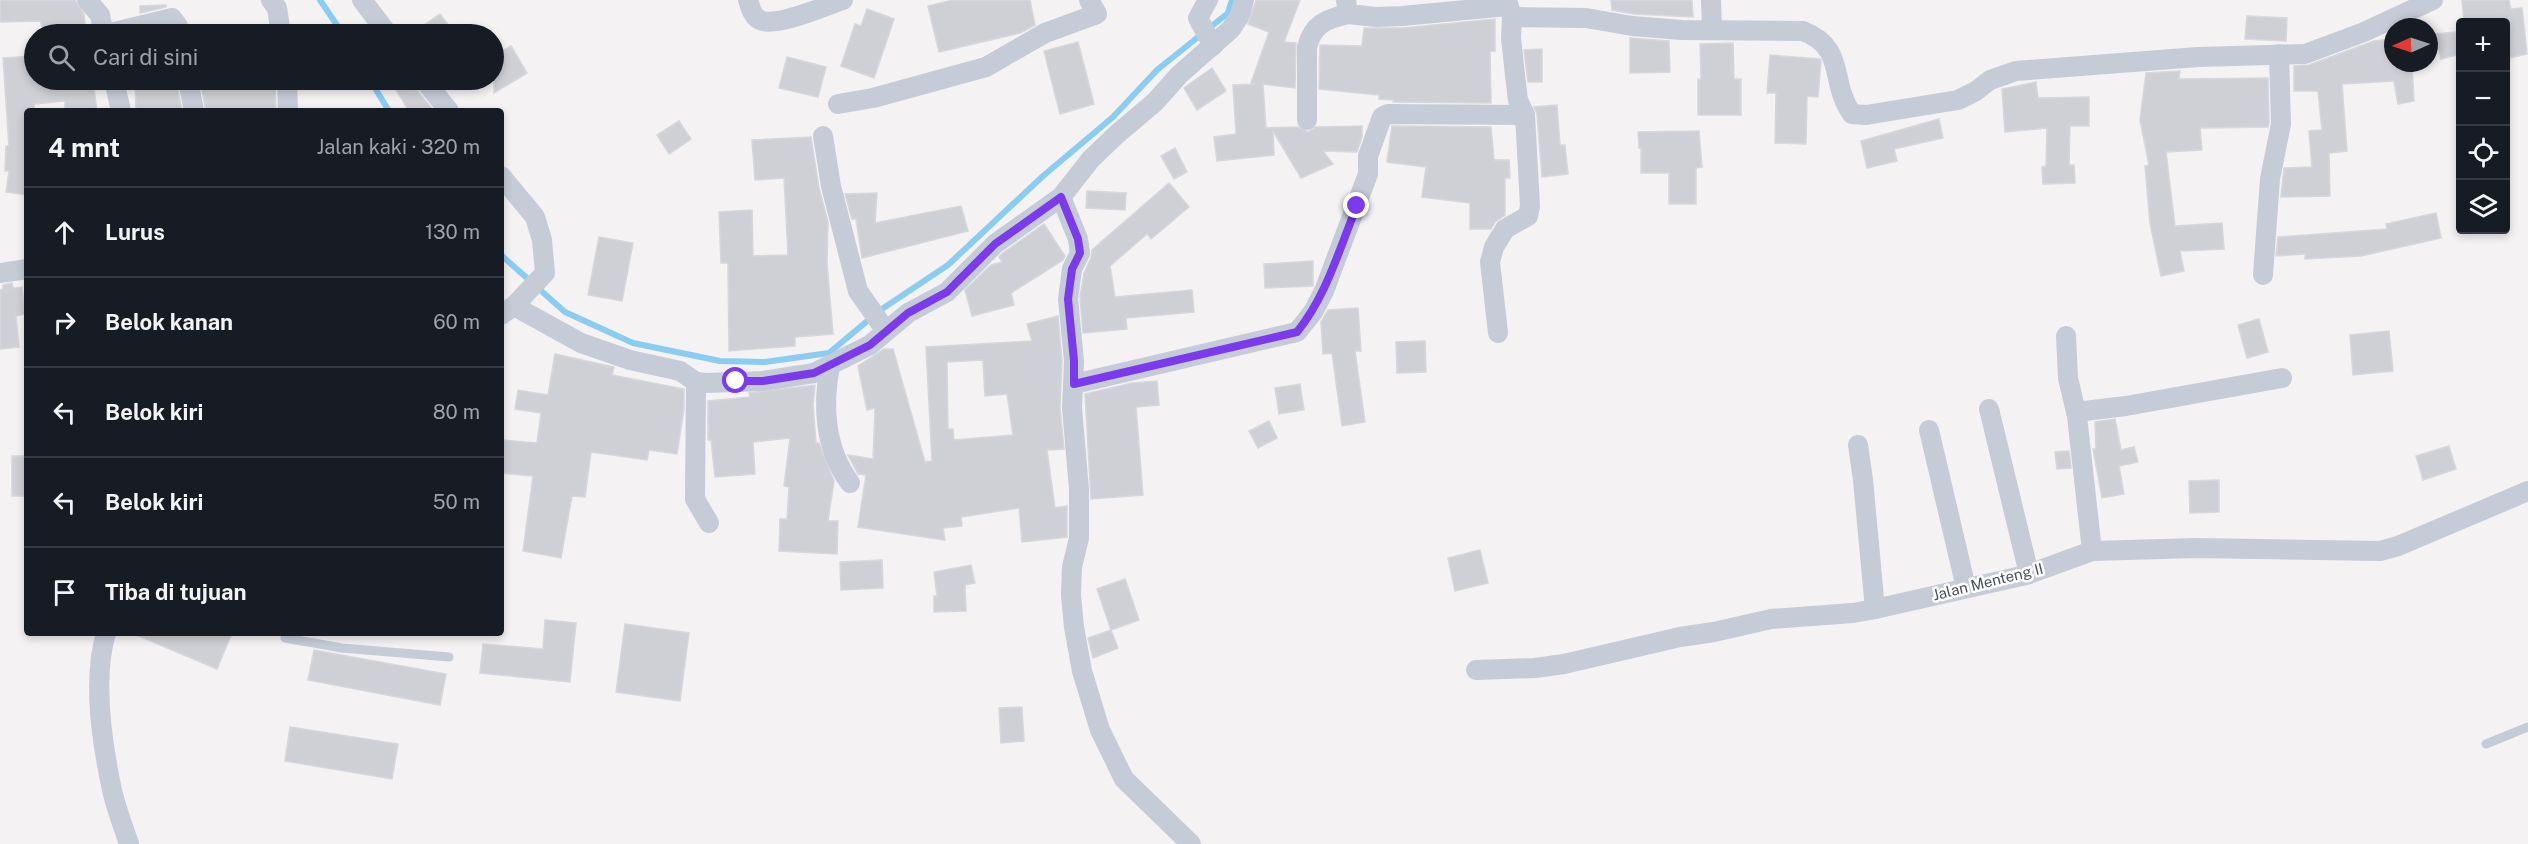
<!DOCTYPE html>
<html lang="id">
<meta charset="utf-8">
<style>
body{margin:0;font-family:"Public Sans",sans-serif;background:#242831;color:#f1f3f6}
.controls{position:absolute;right:18px;top:18px;display:grid;overflow:hidden;border-radius:6px;box-shadow:0 3px 9px #0003}
.controls button{width:54px;height:54px;display:grid;place-items:center;padding:0;border:0;border-bottom:2px solid #363941;background:#171b24;color:#f1f3f6;font:30px sans-serif}
.compass{position:absolute;left:2384px;top:18px;width:54px;height:54px;border-radius:50%;background:#171b24;box-shadow:0 3px 9px #0003;rotate:267deg}
.stop{position:absolute;width:18px;height:18px;margin:-14px;border:4px solid #7c3aed;border-radius:50%;background:#fff}
.stop.end{background:#7c3aed;border-color:#fff;box-shadow:0 2px 6px #0008}
.list{margin:0;padding:0;list-style:none}
h2{display:flex;justify-content:space-between;align-items:center;height:78px;margin:0;padding:0 24px;font-size:26px}
h2 small{font-size:20px;font-weight:400;color:#9ea1a6}
.list li{display:grid;grid-template-columns:39px 1fr auto;gap:18px;align-items:center;box-sizing:border-box;height:90px;padding:0 24px;border-top:2px solid #363941}
.list b{display:block;font-size:22px;white-space:nowrap}
.list em{font-size:20px;font-style:normal;color:#9ea1a6}
.icon{flex:none;width:33px;height:33px;fill:none;stroke:currentColor;stroke-width:2;stroke-linecap:round;stroke-linejoin:round}
.map{position:relative;flex:none;width:2528px;height:844px;overflow:hidden}
.search{position:absolute;background:#171b24;box-shadow:0 3px 9px #0003;left:24px;top:24px;width:480px;height:66px;display:flex;align-items:center;gap:15px;box-sizing:border-box;padding:0 21px;border-radius:33px;color:#9ea1a6;font-size:22px}
.panel{position:absolute;background:#171b24;box-shadow:0 3px 9px #0003;left:24px;top:108px;width:480px;height:528px;border-radius:6px}
.map>svg:first-child{display:block}
</style>
<div class="map">
<svg width="2528" height="844" viewBox="0 0 2528 844">
<rect width="100%" height="100%" fill="#f4f2f2"/>
<g fill="none" stroke-linecap="round" stroke-linejoin="round">
<g stroke="#8accf2" stroke-width="6">
<path d="M320,0L343,34"/>
<path d="M370,80L389,111"/>
<path d="M501,255L565,312L633,343L720,361L765,362L829,353L866,322"/>
<path d="M882,309L948,265L1043,176L1113,117L1157,70L1228,13L1232,0"/>
</g>
</g>
<g fill="#ced0d6" stroke="#d6d7dd" stroke-width="1.5" fill-rule="evenodd">
<path d="M0,0H75L84,14L86,34H45L40,21L0,22Z"/>
<path d="M953,0H1030L1035,25L1020,33L939,52L928,6Z"/>
<path d="M1256,0H1300L1284,42L1296,43L1295,88L1263,84L1266,128L1298,127L1308,132L1316,127L1362,126V137L1357,152L1323,151L1333,164L1301,178L1273,131L1274,155L1217,161L1214,137L1236,134L1233,85L1256,84L1251,83L1269,32L1248,24Z"/>
<path d="M1611,0H1692L1693,17L1634,14L1612,10Z"/>
<path d="M2462,0H2509L2511,9L2522,8L2527,54L2505,59V22H2464Z"/>
<path d="M166,5V7L140,13V6Z"/>
<path d="M867,9L894,19L874,78L841,66L855,24L861,26Z"/>
<path d="M440,14L455,34H411Z"/>
<path d="M2247,16L2287,18L2286,41L2245,39Z"/>
<path d="M1495,19V51H1490L1491,103L1393,102L1394,100L1379,99V95L1319,89L1320,45L1362,46L1364,28H1403Z"/>
<path d="M2455,32L2460,54L2441,59L2435,34Z"/>
<path d="M1630,38L1669,41L1670,72L1630,73Z"/>
<path d="M2391,39L2394,66L2412,65L2414,101L2398,104L2394,81L2342,84L2347,151L2329,153L2330,196L2281,197L2284,168L2312,167L2309,131L2322,130L2318,91H2294V66L2309,65L2374,41Z"/>
<path d="M1078,42L1094,104L1060,114L1044,51Z"/>
<path d="M1733,43L1734,79H1741V115H1698V79H1701L1700,44Z"/>
<path d="M511,46L527,73L494,93V56Z"/>
<path d="M1542,49V82H1528L1524,50Z"/>
<path d="M1770,55L1820,59L1821,61L1818,97L1807,96L1806,144L1775,143L1776,93H1767Z"/>
<path d="M34,56V80H52L53,83L93,80L97,111H65V101L34,104V111H27V195L6,192L9,171H5L6,146H9L3,58Z"/>
<path d="M787,57L826,67L818,97L779,88Z"/>
<path d="M1212,68L1226,91L1197,110L1184,88Z"/>
<path d="M2180,71L2179,79L2268,78L2269,123L2268,127L2200,128L2202,150L2166,152L2175,226L2222,223L2224,249L2180,251L2184,271L2161,276L2150,223L2145,166L2149,165L2140,120L2146,73Z"/>
<path d="M135,80H176L182,111H136Z"/>
<path d="M200,80H275L276,111H206Z"/>
<path d="M390,80H412L415,88L434,111H409Z"/>
<path d="M2036,82L2038,98L2089,97V126H2070L2069,165H2074L2075,183L2043,184L2042,167L2046,166L2047,128L2005,132L2002,89Z"/>
<path d="M1557,105L1560,145H1565L1568,174L1542,177L1537,114L1534,107Z"/>
<path d="M1939,119L1943,138L1894,149L1897,161L1867,168L1861,141Z"/>
<path d="M679,121L691,139L669,154L657,135Z"/>
<path d="M1392,126L1491,127L1494,160H1509L1510,178H1505V215L1495,222L1491,229H1470V203L1422,197L1426,167L1387,162Z"/>
<path d="M1699,131L1702,167L1696,168V204H1669V173H1641V148H1639L1638,132Z"/>
<path d="M811,137L819,188L828,222L827,263L833,334L795,337V346L729,351L728,263H721L719,212L752,210L753,256L788,255L784,178L755,180L752,140Z"/>
<path d="M1175,148L1187,172L1174,179L1161,156Z"/>
<path d="M1169,183L1189,207L1151,239L1147,234L1110,266L1115,297L1192,290L1194,312L1126,318L1127,329L1083,333L1080,297L1084,273L1091,258L1092,250Z"/>
<path d="M1087,191L1126,193L1125,210L1086,208Z"/>
<path d="M877,193L875,223L961,206L968,231L862,258L856,219H852L845,194Z"/>
<path d="M2436,213L2441,238L2361,256L2305,259V254L2276,256L2278,237L2387,229L2386,224Z"/>
<path d="M1044,224L1065,256L1063,260L1011,293L1014,305L972,316L965,290L991,265L1002,262L999,257L1003,253Z"/>
<path d="M599,237L633,243L622,301L588,295Z"/>
<path d="M1313,261V286L1265,288L1264,264Z"/>
<path d="M12,283L13,288L22,287L25,314L16,316L19,347L0,349V290L3,289V285Z"/>
<path d="M1358,308L1361,351H1355L1365,422L1342,426L1332,353L1323,354L1321,322L1328,310Z"/>
<path d="M1058,316L1062,361L1060,408L1064,449L1047,450L1055,508L1067,506V537L1022,542L1019,508L961,517L962,526L943,528L945,540L858,527L866,475L858,474L848,455L873,459L875,408L867,410L858,366L884,349H893L925,462L932,461L926,347L1032,341L1027,324ZM983,360L985,396L1007,394L1013,435L954,440L953,429H948L947,362Z"/>
<path d="M2259,319L2268,352L2247,358L2238,325Z"/>
<path d="M2389,331L2393,371L2353,375L2350,335Z"/>
<path d="M1425,341L1426,372L1397,373L1396,342Z"/>
<path d="M555,354L614,367L612,375L684,389V409L677,454L649,450L647,460L591,452L585,497L572,496L561,558L523,551L533,476L501,473L503,440L537,443L541,413L515,409L518,390L548,395Z"/>
<path d="M1157,381L1159,405L1136,407L1143,495L1091,499L1085,394L1132,383Z"/>
<path d="M1300,384L1304,410L1279,414L1275,388Z"/>
<path d="M815,385L813,405L816,443H819L834,481L828,521H838L837,554L779,551L780,519H787L789,487L784,486L790,438L753,442L755,474L715,477L711,440H708V401L750,397L749,393Z"/>
<path d="M2115,419L2121,450L2134,447L2138,462L2119,466L2124,494L2102,498L2093,449H2096L2095,422Z"/>
<path d="M1269,421L1277,438L1258,448L1249,431Z"/>
<path d="M2449,446L2456,469L2423,480L2416,456Z"/>
<path d="M2069,451L2071,468L2057,469L2055,452Z"/>
<rect x="12" y="456" width="15" height="40"/>
<path d="M2219,480V512L2190,513L2189,481Z"/>
<path d="M1480,550L1488,583L1455,591L1448,558Z"/>
<path d="M882,560L883,588L841,590L840,562Z"/>
<path d="M971,565L975,583L965,585L966,611L934,612V596H937L934,572Z"/>
<path d="M1125,579L1139,620L1111,630L1097,589Z"/>
<path d="M545,620L576,623L570,682L480,673L483,644L543,649Z"/>
<path d="M625,624L689,633L680,701L616,692Z"/>
<path d="M1111,630L1118,648L1093,658L1088,638Z"/>
<path d="M132,633H232L217,669Z"/>
<path d="M314,650L446,674L440,705L308,680Z"/>
<path d="M1022,707L1024,741L1001,743L999,708Z"/>
<path d="M290,727L398,744L392,779L285,761Z"/>
</g>
<g fill="none" stroke-linecap="round" stroke-linejoin="round">
<g stroke="#c5cbd7" stroke-width="9">
<path d="M285,638L342,648L449,657"/>
<path d="M2486,744L2528,727"/>
</g>
<g stroke="#c5cbd7" stroke-width="20">
<path d="M87,0L100,15L104,34"/>
<path d="M271,0L277,8L281,34"/>
<path d="M362,0L388,34"/>
<path d="M748,0C750,7 753,17 760,20C777,28 824,6 843,0"/>
<path d="M1208,0L1198,18L1213,46"/>
<path d="M1346,0L1348,14L1376,17L1402,16L1508,6"/>
<path d="M1711,0L1712,30"/>
<path d="M1512,17L1586,18L1632,26L1682,30L1803,31C1847,48 1829,82 1852,114L1866,115L1958,100L1976,91L1990,80L2016,71L2198,57L2305,54L2364,32L2433,0"/>
<path d="M106,34L172,18L178,26L179,34"/>
<path d="M114,80L121,111"/>
<path d="M188,80L194,111"/>
<path d="M287,80L288,111"/>
<path d="M424,80L449,111"/>
<path d="M838,104L873,98L986,67L1045,33L1097,14L1089,0"/>
<path d="M1307,120V47C1313,24 1326,19 1348,14"/>
<path d="M823,136L831,186L858,291L886,331"/>
<path d="M501,176L535,217L542,240L545,273L514,306L501,315"/>
<path d="M1061,197L1078,239L1080,253L1072,269L1068,299L1074,361L1072,408L1079,489V538L1072,567L1071,595L1074,627L1082,671L1100,730L1124,779L1191,844"/>
<path d="M0,273L27,269"/>
<path d="M2263,275L2270,179L2281,124L2279,54"/>
<path d="M514,306L581,343L630,360L680,371L696,382L706,383L763,381L814,373L870,345L908,313L947,292L995,244L1061,197L1091,159L1116,135L1155,102L1179,75L1231,29L1240,15L1244,0"/>
<path d="M1498,333L1490,262L1494,247L1505,229L1528,216L1530,206L1525,115L1518,100L1516,84L1511,38L1512,17L1507,0"/>
<path d="M2066,336L2068,378L2077,416L2092,551"/>
<path d="M830,366C822,406 825,449 850,483"/>
<path d="M696,382L695,499L709,523"/>
<path d="M1074,384L1297,332L1313,312L1324,291L1368,174V156L1382,117L1388,114L1525,115"/>
<path d="M1989,409L2029,574"/>
<path d="M2076,412L2126,406L2282,378"/>
<path d="M1929,430L1966,588"/>
<path d="M1858,445L1863,480L1875,609"/>
<path d="M106,633C92,680 102,743 112,790C116,808 123,826 129,844"/>
<path d="M1476,670L1535,668L1564,664L1680,637L1714,632L1771,619L1853,613L1875,609L2026,575L2092,551L2197,548L2380,551L2398,546L2528,491"/>
</g>
</g>
<g fill="none" stroke-linecap="round" stroke-linejoin="round">
<path stroke="#7c3aed" stroke-width="8" d="M736,381H763L814,373L870,345L908,313L947,292L995,244L1061,197L1078,239L1080,253L1072,269L1068,299L1074,361V384L1297,332C1327,295 1339,249 1357,206"/>
</g>
<g text-anchor="middle" stroke-width="5" stroke-linejoin="round" paint-order="stroke">
<g font-size="15" fill="#485161" stroke="#fff">
<text transform="translate(1988 582) rotate(-14)" y="5">Jalan Menteng II</text>
</g>
</g>
</svg>
<div class="controls">
<button>+</button>
<button>−</button>
<button><svg class="icon" aria-label="locate" viewBox="0 0 24 24"><circle cx="12" cy="12" r="6"/><path d="M12 2v4M12 18v4M2 12h4M18 12h4"/></svg></button>
<button><svg class="icon" aria-label="layers" viewBox="0 0 24 24"><path d="M12 4l9 5-9 5-9-5zM3 14l9 5 9-5"/></svg></button>
</div>
<svg class="compass" viewBox="-18 -18 36 36"><path d="M0-13l5 13h-10z" fill="#e53935"/><path d="M0 13l5-13h-10z" fill="#9ea1a6"/></svg>
<div class="stop" style="left:736px;top:381px"></div>
<div class="stop end" style="left:1357px;top:206px"></div>
<div class="search"><svg class="icon" aria-label="search" viewBox="0 0 24 24"><circle cx="10" cy="10" r="6"/><path d="M15 15l6 6"/></svg>Cari di sini</div>
<section class="panel">
<h2>4 mnt<small>Jalan kaki · 320 m</small></h2>
<ul class="list">
<li><svg class="icon" aria-label="ahead" viewBox="0 0 24 24"><path d="M12 20V5M6 11l6-6 6 6"/></svg><div><b>Lurus</b></div><em>130 m</em></li>
<li><svg class="icon" aria-label="right" viewBox="0 0 24 24"><path d="M7 20v-9h11M14 6l5 5-5 5"/></svg><div><b>Belok kanan</b></div><em>60 m</em></li>
<li><svg class="icon" aria-label="left" viewBox="0 0 24 24"><path d="M17 20v-9H6M10 6l-5 5 5 5"/></svg><div><b>Belok kiri</b></div><em>80 m</em></li>
<li><svg class="icon" aria-label="left" viewBox="0 0 24 24"><path d="M17 20v-9H6M10 6l-5 5 5 5"/></svg><div><b>Belok kiri</b></div><em>50 m</em></li>
<li><svg class="icon" aria-label="arrive" viewBox="0 0 24 24"><path d="M6 21V4h12l-3 4 3 4H6"/></svg><div><b>Tiba di tujuan</b></div></li>
</ul>
</section>
</div>
